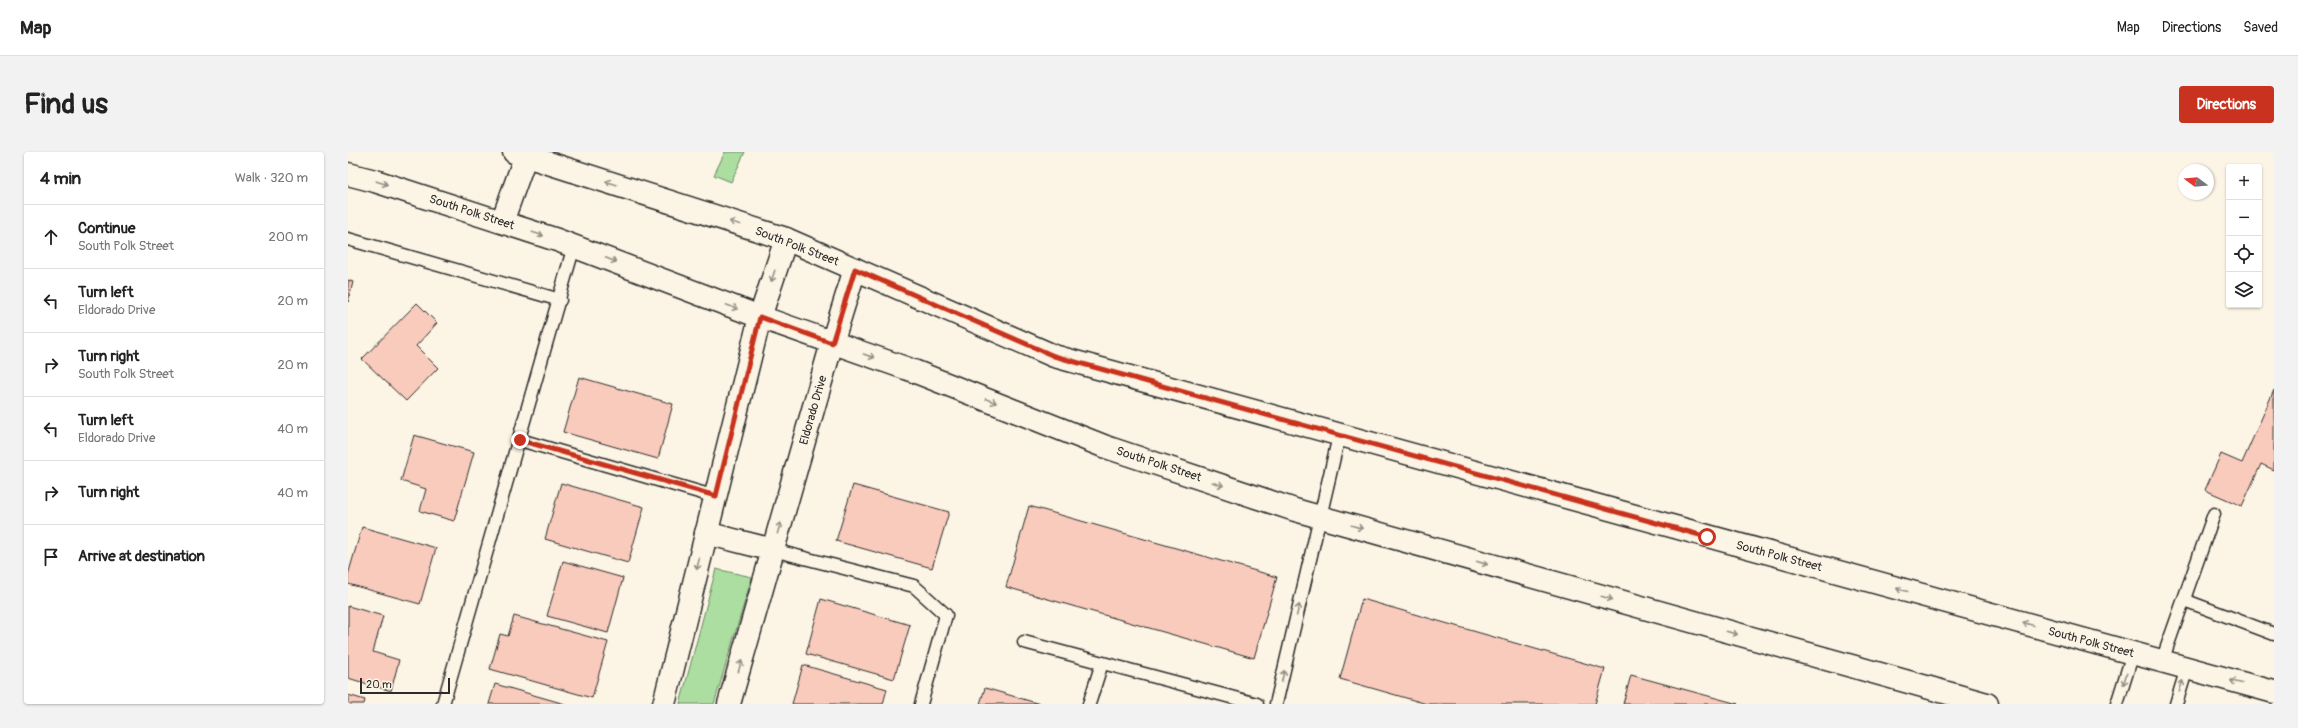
<!DOCTYPE html>
<meta charset="utf-8">
<style>
body{margin:0;font-family:Pangolin,sans-serif;background:#f2f2f2;color:#222}
.controls{position:absolute;right:12px;top:12px;display:grid;overflow:hidden;border-radius:4px;box-shadow:0 1px 3px #0004}
.controls button{width:36px;height:36px;display:grid;place-items:center;padding:0;border:0;border-bottom:1px solid #e0e0e0;background:#fff;color:#222;font:20px sans-serif}
.compass{position:absolute;left:1830px;top:12px;width:36px;height:36px;border-radius:50%;background:#fff;box-shadow:0 1px 3px #0004;rotate:286deg}
.scale{position:absolute;left:12px;bottom:10px;width:90px;box-sizing:border-box;padding-left:4px;border:2px solid #2b2b2b;border-top:0;font-size:11px;line-height:14px;white-space:nowrap;color:#2b2b2b;-webkit-text-stroke:3px #fcf5e5;paint-order:stroke}
.stop{position:absolute;width:12px;height:12px;margin:-9px;border:3px solid #c8321e;border-radius:50%;background:#fff}
.stop.end{background:#c8321e;border-color:#fff;box-shadow:0 1px 4px #0008}
.list{margin:0;padding:0;list-style:none}
h2{display:flex;justify-content:space-between;align-items:center;height:52px;margin:0;padding:0 16px;font-size:17px}
h2 small{font-size:13px;font-weight:400;color:#767676}
.list li{display:grid;grid-template-columns:26px 1fr auto;gap:12px;align-items:center;box-sizing:border-box;height:64px;padding:0 16px;border-top:1px solid #e0e0e0}
.list b{display:block;font-size:15px;white-space:nowrap}
.list p{margin:0;font-size:13px;white-space:nowrap;color:#767676}
.list em{font-size:13px;font-style:normal;color:#767676}
.icon{flex:none;width:22px;height:22px;fill:none;stroke:currentColor;stroke-width:2;stroke-linecap:round;stroke-linejoin:round}
.map{position:relative;flex:none;width:1926px;height:552px;overflow:hidden;border-radius:4px}
header{display:flex;align-items:center;gap:24px;box-sizing:border-box;height:56px;padding:0 20px;background:#fff;border-bottom:1px solid #e0e0e0}
header strong{font-size:19px}
nav{display:flex;gap:22px;margin-inline-start:auto;font-size:14px}
.intro{display:flex;align-items:center;justify-content:space-between;box-sizing:border-box;height:96px;padding:0 24px}
h1{margin:0;font-size:28px}
.button{padding:10px 18px;border-radius:4px;background:#c8321e;color:#fff;font-size:14px;font-weight:700}
main{display:flex;gap:24px;padding:0 24px}
aside{flex:1;background:#fff;border-radius:4px;box-shadow:0 1px 3px #0004}
.map>svg:first-child{display:block}
</style>
<header>
<strong>Map</strong>
<nav><a>Map</a><a>Directions</a><a>Saved</a></nav>
</header>
<div class="intro"><h1>Find us</h1><a class="button">Directions</a></div>
<main>
<aside>
<h2>4 min<small>Walk · 320 m</small></h2>
<ul class="list">
<li><svg class="icon" aria-label="ahead" viewBox="0 0 24 24"><path d="M12 20V5M6 11l6-6 6 6"/></svg><div><b>Continue</b><p>South Polk Street</p></div><em>200 m</em></li>
<li><svg class="icon" aria-label="left" viewBox="0 0 24 24"><path d="M17 20v-9H6M10 6l-5 5 5 5"/></svg><div><b>Turn left</b><p>Eldorado Drive</p></div><em>20 m</em></li>
<li><svg class="icon" aria-label="right" viewBox="0 0 24 24"><path d="M7 20v-9h11M14 6l5 5-5 5"/></svg><div><b>Turn right</b><p>South Polk Street</p></div><em>20 m</em></li>
<li><svg class="icon" aria-label="left" viewBox="0 0 24 24"><path d="M17 20v-9H6M10 6l-5 5 5 5"/></svg><div><b>Turn left</b><p>Eldorado Drive</p></div><em>40 m</em></li>
<li><svg class="icon" aria-label="right" viewBox="0 0 24 24"><path d="M7 20v-9h11M14 6l5 5-5 5"/></svg><div><b>Turn right</b></div><em>40 m</em></li>
<li><svg class="icon" aria-label="arrive" viewBox="0 0 24 24"><path d="M6 21V4h12l-3 4 3 4H6"/></svg><div><b>Arrive at destination</b></div></li>
</ul>
</aside>
<div class="map">
<svg width="1926" height="552" viewBox="0 0 1926 552">
<rect width="100%" height="100%" fill="#fcf5e5"/>
<filter id="ink" filterUnits="userSpaceOnUse"><feTurbulence type="fractalNoise" baseFrequency=".025" numOctaves="2"/><feDisplacementMap in="SourceGraphic" scale="8" xChannelSelector="R" yChannelSelector="G"/><feConvolveMatrix kernelMatrix="1 2 1 2 8 2 1 2 1" color-interpolation-filters="sRGB"/></filter>
<g filter="url(#ink)">
<g fill="#abdea0" stroke="#6b8466">
<path d="M377,0H397L383,30L366,23Z"/>
<path d="M368,417L404,425L366,552H332Z"/>
</g>
<g fill="#f9cbbc" stroke="#2b2b2b">
<path d="M0,128L5,130L0,150Z"/>
<path d="M69,151L89,171L68,194L90,216L58,249L14,207Z"/>
<path d="M231,225L325,252L310,307L215,280Z"/>
<path d="M1926,238V318L1913,312L1894,354L1857,338L1873,302L1894,311Z"/>
<path d="M66,283L126,300L106,369L72,359L78,337L53,329Z"/>
<path d="M213,331L296,355L280,411L197,387Z"/>
<path d="M505,333L601,360L584,416L488,389Z"/>
<path d="M681,354L929,425L906,506L658,435Z"/>
<path d="M14,375L88,396L72,452L0,432V423Z"/>
<path d="M215,409L275,426L260,481L199,464Z"/>
<path d="M473,447L562,473L546,527L458,502Z"/>
<path d="M1014,447L1257,517L1247,552H1079L992,527Z"/>
<path d="M0,454L35,464L25,500L51,508L43,539L0,526Z"/>
<path d="M166,464L260,490L244,546L142,517L152,482L160,484Z"/>
<path d="M455,513L539,537L535,552H444Z"/>
<path d="M1283,523L1390,552H1275Z"/>
<path d="M147,532L217,552H141Z"/>
<path d="M637,536L692,552H632Z"/>
<path d="M0,543L17,548L16,552H0Z"/>
</g>
<g fill="none" stroke-linecap="round" stroke-linejoin="round">
<defs>
<g id="lane">
<path d="M0,87L212,148"/>
<path d="M172,288L368,345"/>
<path d="M425,398L566,434L598,463L573,552"/>
<path d="M1836,448L1926,482"/>
<path d="M676,490L909,552"/>
<path d="M1814,509L1866,362"/>
<path d="M95,552L226,94"/>
<path d="M741,552L754,511"/>
<path d="M928,552L991,284"/>
<path d="M1769,552L1785,501"/>
<path d="M1828,552L1839,516"/>
</g>
<g id="street">
<path d="M154,70L179,0"/>
<path d="M358,381L425,398"/>
<path d="M316,552L412,165L438,87"/>
<path d="M381,552L484,191L507,117"/>
</g>
<g id="secondary">
<path d="M166,0L438,87L706,204L1926,540"/>
<path d="M0,22L27,29L209,88L412,165L563,218L758,295L947,358L1639,552"/>
</g>
</defs>
<use href="#lane" stroke="#2b2b2b" stroke-width="15"/>
<use href="#street" stroke="#2b2b2b" stroke-width="25"/>
<use href="#secondary" stroke="#2b2b2b" stroke-width="25"/>
<use href="#lane" stroke="#fcf5e5" stroke-width="12"/>
<use href="#street" stroke="#fcf5e5" stroke-width="22"/>
<use href="#secondary" stroke="#fcf5e5" stroke-width="22"/>
</g>
<defs><path id="oneway-shaft" d="M-6 0H5M1.5-3L5.5 0L1.5 3" fill="none" stroke-width="1.6" stroke-linecap="round" stroke-linejoin="round"/></defs>
<g stroke="#949088">
<use href="#oneway-shaft" transform="translate(34 31) rotate(18)"/>
<use href="#oneway-shaft" transform="translate(263 31) rotate(-162)"/>
<use href="#oneway-shaft" transform="translate(387 71) rotate(-162)"/>
<use href="#oneway-shaft" transform="translate(190 82) rotate(18)"/>
<use href="#oneway-shaft" transform="translate(263 108) rotate(21)"/>
<use href="#oneway-shaft" transform="translate(425 124) rotate(108)"/>
<use href="#oneway-shaft" transform="translate(384 155) rotate(21)"/>
<use href="#oneway-shaft" transform="translate(521 204) rotate(19)"/>
<use href="#oneway-shaft" transform="translate(643 249) rotate(21)"/>
<use href="#oneway-shaft" transform="translate(870 332) rotate(18)"/>
<use href="#oneway-shaft" transform="translate(1009 375) rotate(16)"/>
<use href="#oneway-shaft" transform="translate(431 376) rotate(-74)"/>
<use href="#oneway-shaft" transform="translate(1134 411) rotate(16)"/>
<use href="#oneway-shaft" transform="translate(350 412) rotate(104)"/>
<use href="#oneway-shaft" transform="translate(1554 438) rotate(-165)"/>
<use href="#oneway-shaft" transform="translate(1259 446) rotate(16)"/>
<use href="#oneway-shaft" transform="translate(950 458) rotate(-77)"/>
<use href="#oneway-shaft" transform="translate(1680 472) rotate(-165)"/>
<use href="#oneway-shaft" transform="translate(1384 481) rotate(16)"/>
<use href="#oneway-shaft" transform="translate(392 514) rotate(-74)"/>
<use href="#oneway-shaft" transform="translate(935 524) rotate(-77)"/>
<use href="#oneway-shaft" transform="translate(1777 527) rotate(107)"/>
<use href="#oneway-shaft" transform="translate(1888 530) rotate(-165)"/>
<use href="#oneway-shaft" transform="translate(1833 534) rotate(-74)"/>
</g>
</g>
<g fill="none" stroke-linecap="round" stroke-linejoin="round" filter="url(#ink)">
<path stroke="#c8321e" stroke-width="5" d="M172,288L368,344L412,165L484,191L507,117L706,204L1359,385"/>
</g>
<g text-anchor="middle" stroke-width="3.5" stroke-linejoin="round" paint-order="stroke">
<g font-size="12" fill="#2b2b2b" stroke="#fcf5e5">
<text transform="translate(124 60) rotate(18)" y="4">South Polk Street</text>
<text transform="translate(449 94) rotate(21)" y="4">South Polk Street</text>
<text transform="translate(465 258) rotate(-74)" y="4">Eldorado Drive</text>
<text transform="translate(811 312) rotate(18)" y="4">South Polk Street</text>
<text transform="translate(1431 404) rotate(15)" y="4">South Polk Street</text>
<text transform="translate(1743 490) rotate(15)" y="4">South Polk Street</text>
</g>
</g>
</svg>
<div class="controls">
<button>+</button>
<button>−</button>
<button><svg class="icon" aria-label="locate" viewBox="0 0 24 24"><circle cx="12" cy="12" r="6"/><path d="M12 2v4M12 18v4M2 12h4M18 12h4"/></svg></button>
<button><svg class="icon" aria-label="layers" viewBox="0 0 24 24"><path d="M12 4l9 5-9 5-9-5zM3 14l9 5 9-5"/></svg></button>
</div>
<svg class="compass" viewBox="-18 -18 36 36"><path d="M0-13l5 13h-10z" fill="#e53935"/><path d="M0 13l5-13h-10z" fill="#767676"/></svg>
<div class="scale">20 m</div>
<div class="stop" style="left:1359px;top:385px"></div>
<div class="stop end" style="left:172px;top:288px"></div>
</div>
</main>
